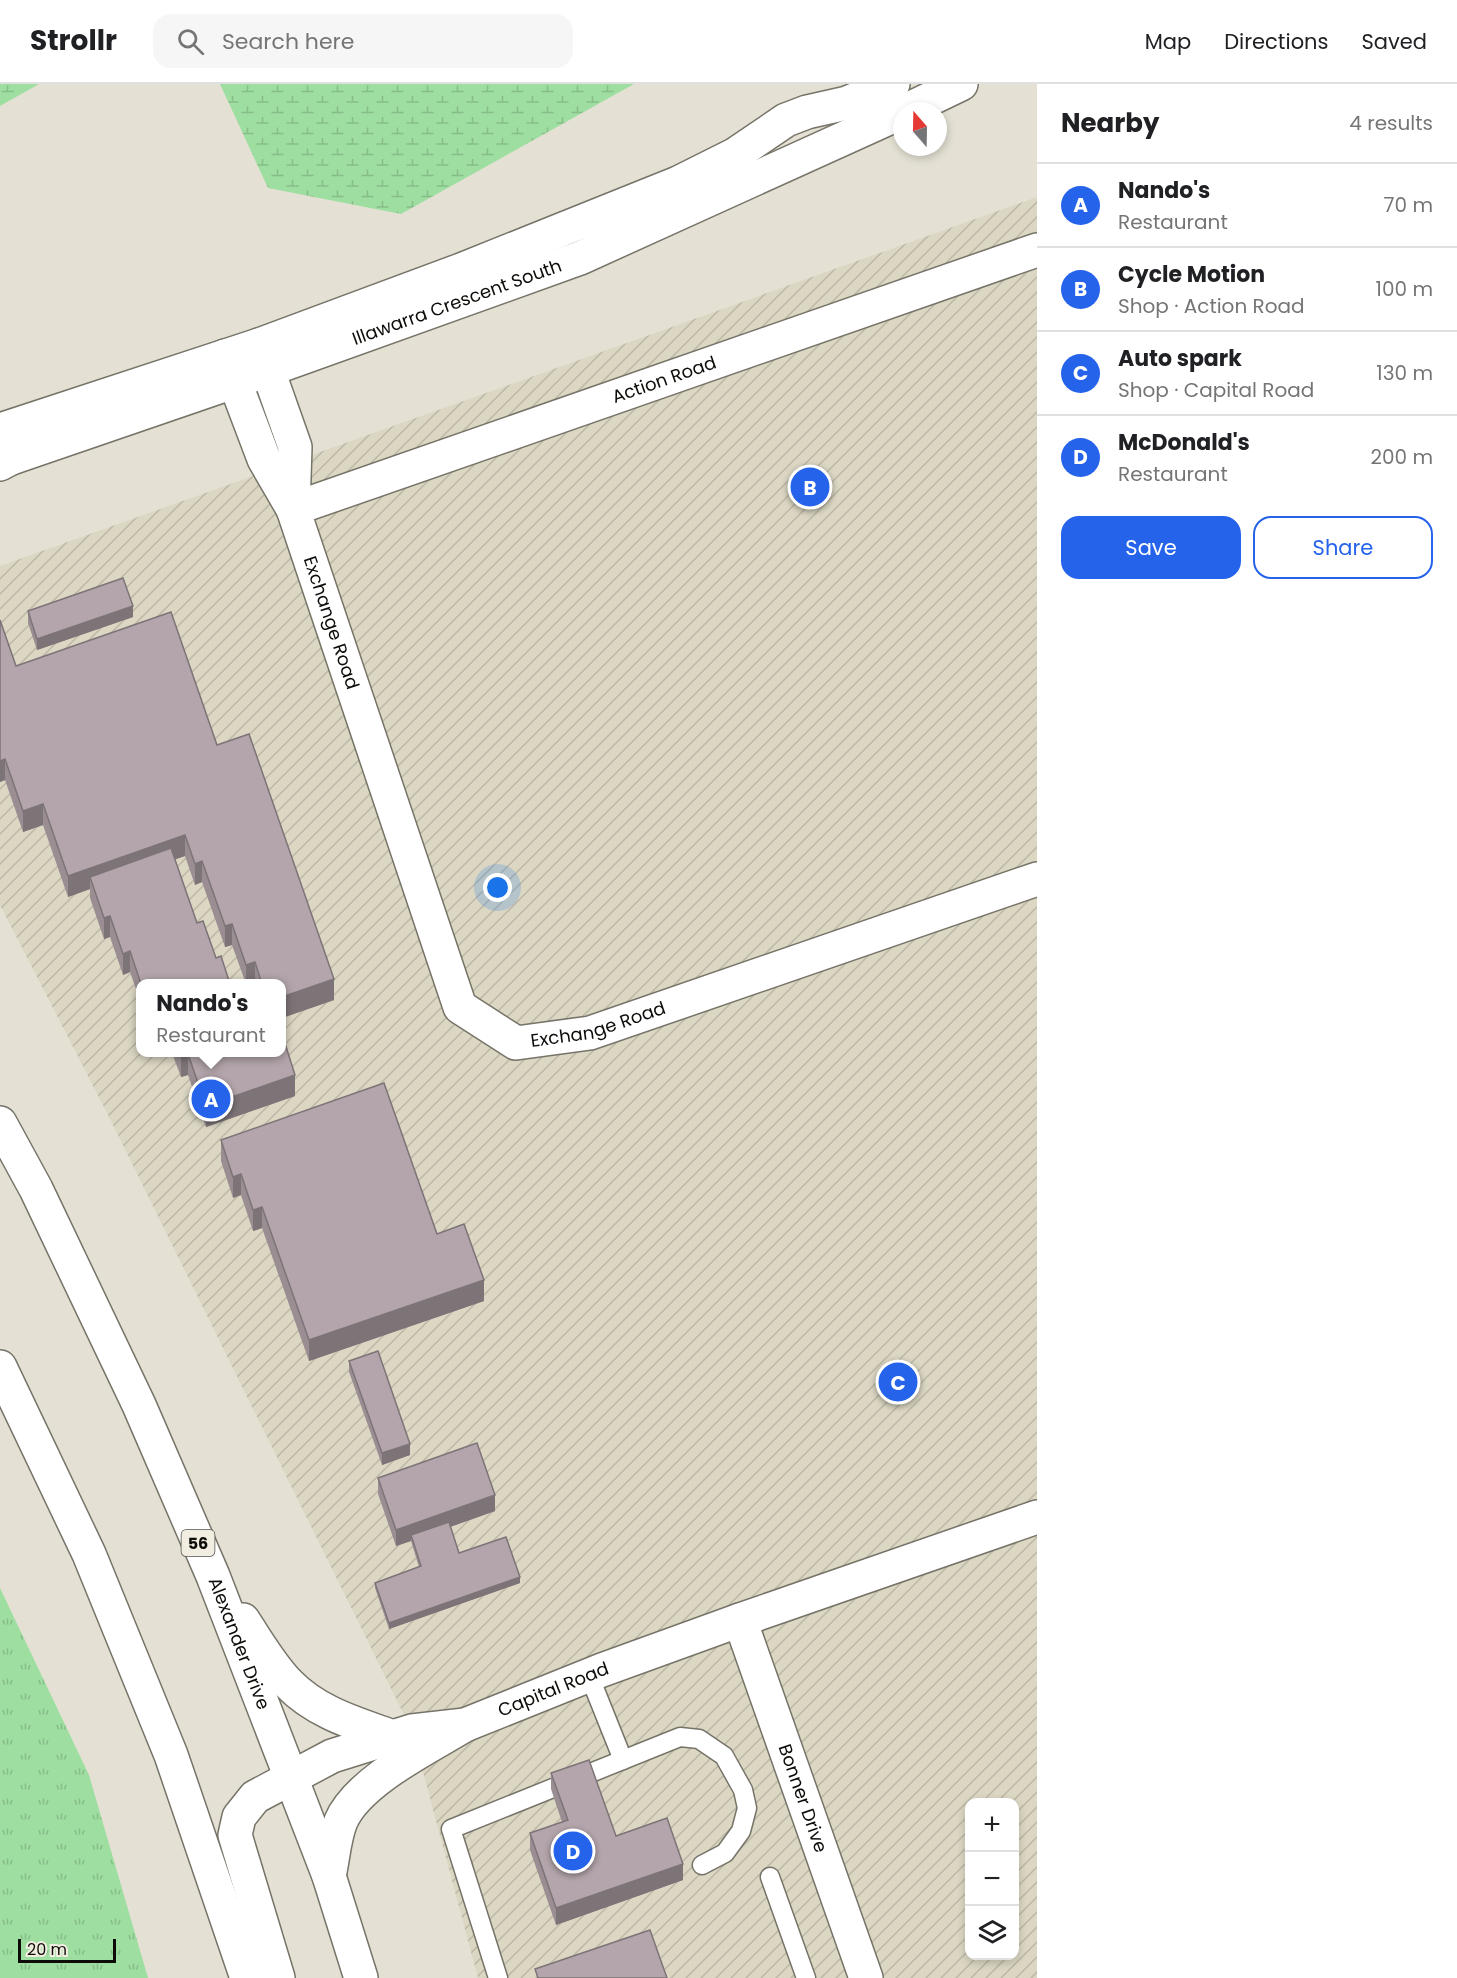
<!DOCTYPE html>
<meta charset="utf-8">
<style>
body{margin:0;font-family:Poppins,sans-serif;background:#f6f6f6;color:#202124}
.controls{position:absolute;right:18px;bottom:18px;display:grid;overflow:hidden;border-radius:12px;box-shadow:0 3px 9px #0003}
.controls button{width:54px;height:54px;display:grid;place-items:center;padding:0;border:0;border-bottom:2px solid #e0e0e0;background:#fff;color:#202124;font:30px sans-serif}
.compass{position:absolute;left:893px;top:18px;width:54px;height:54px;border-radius:50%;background:#fff;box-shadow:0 3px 9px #0003;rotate:340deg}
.scale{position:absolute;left:18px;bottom:15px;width:98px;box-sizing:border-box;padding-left:6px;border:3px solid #0d0c08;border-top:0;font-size:16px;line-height:21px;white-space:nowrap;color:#0d0c08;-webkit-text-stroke:4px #f1eee1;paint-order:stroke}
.you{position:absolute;left:498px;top:804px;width:21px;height:21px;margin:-15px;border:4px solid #fff;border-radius:50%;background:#1a73e8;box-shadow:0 0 0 9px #1a73e833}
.badge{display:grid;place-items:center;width:39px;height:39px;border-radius:50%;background:#2563eb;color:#fff;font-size:20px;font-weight:700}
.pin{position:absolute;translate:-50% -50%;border:3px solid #fff;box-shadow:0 2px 6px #0006}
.popup{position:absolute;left:136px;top:895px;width:150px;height:78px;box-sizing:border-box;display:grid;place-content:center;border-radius:12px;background:#fff;filter:drop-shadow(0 2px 4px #0005);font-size:20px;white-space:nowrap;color:#757577}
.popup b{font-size:22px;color:#202124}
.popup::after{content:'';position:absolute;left:50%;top:100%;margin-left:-12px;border:12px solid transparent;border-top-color:#fff}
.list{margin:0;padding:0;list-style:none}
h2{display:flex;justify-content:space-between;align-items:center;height:78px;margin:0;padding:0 24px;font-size:26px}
h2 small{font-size:20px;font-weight:400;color:#757577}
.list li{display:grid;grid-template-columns:39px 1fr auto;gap:18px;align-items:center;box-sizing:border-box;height:84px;padding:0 24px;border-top:2px solid #e0e0e0}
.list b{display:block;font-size:22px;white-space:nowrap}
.list p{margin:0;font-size:20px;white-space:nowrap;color:#757577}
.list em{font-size:20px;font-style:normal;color:#757577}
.actions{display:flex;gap:12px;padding:18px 24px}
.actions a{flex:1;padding:14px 0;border:2px solid #2563eb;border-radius:18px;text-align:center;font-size:21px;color:#2563eb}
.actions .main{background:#2563eb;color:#fff}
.icon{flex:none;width:33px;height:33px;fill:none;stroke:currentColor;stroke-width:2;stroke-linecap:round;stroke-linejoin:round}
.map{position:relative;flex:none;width:1037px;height:1894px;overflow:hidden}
header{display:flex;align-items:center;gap:36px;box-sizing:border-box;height:84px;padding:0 30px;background:#fff;border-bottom:2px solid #e0e0e0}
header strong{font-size:28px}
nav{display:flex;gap:33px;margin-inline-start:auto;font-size:21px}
.search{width:420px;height:54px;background:#f6f6f6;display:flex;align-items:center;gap:15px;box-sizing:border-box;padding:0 21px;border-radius:18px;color:#757577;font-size:22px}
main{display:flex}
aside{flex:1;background:#fff}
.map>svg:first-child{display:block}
</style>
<header>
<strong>Strollr</strong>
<div class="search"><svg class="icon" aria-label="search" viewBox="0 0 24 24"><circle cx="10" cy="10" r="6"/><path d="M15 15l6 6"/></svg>Search here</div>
<nav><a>Map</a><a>Directions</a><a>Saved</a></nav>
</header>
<main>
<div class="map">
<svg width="1037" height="1894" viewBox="0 0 1037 1894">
<defs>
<pattern id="industrial-furrows" width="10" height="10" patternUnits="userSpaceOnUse" patternTransform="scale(1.5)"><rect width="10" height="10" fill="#dcd7c3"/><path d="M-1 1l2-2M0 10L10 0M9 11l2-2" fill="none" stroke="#bcb7a6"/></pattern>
<pattern id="wetland-marsh" width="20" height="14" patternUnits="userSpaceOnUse" patternTransform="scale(1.5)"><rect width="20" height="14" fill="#9edea1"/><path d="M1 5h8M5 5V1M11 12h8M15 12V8" fill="none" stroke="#87bd89"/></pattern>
<pattern id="park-tufts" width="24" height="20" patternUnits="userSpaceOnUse" patternTransform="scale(1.5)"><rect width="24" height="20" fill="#9edea1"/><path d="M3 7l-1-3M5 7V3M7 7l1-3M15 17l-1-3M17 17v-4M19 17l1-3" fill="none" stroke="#87bd89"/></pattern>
</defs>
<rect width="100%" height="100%" fill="#e4e1d4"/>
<path fill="url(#industrial-furrows)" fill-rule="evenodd" d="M1037,113V1894H478L412,1647L108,1031L0,821V482ZM140,900H282V968H140ZM970,1718H1014V1872H970Z"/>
<g fill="url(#wetland-marsh)">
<path d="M0,0H39L0,22Z"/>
<path d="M220,0H634L401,130L268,104Z"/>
</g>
<path fill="url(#park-tufts)" d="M0,1504L89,1691L148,1894H0Z"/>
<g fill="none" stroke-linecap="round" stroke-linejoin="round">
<defs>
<g id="lane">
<path d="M589,1591L623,1676"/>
<path d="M770,1793L806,1894"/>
<path d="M498,1894L451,1745L680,1653L699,1655L724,1672L743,1706L747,1724L741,1747L725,1769L702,1781"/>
</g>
<g id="street">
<path d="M259,261L295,363L293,425"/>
<path id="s1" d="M225,272L264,375L293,425L460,923L516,959L590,949L1037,795"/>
<path id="s2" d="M293,425L1037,166"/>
<path id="s3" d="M740,1536L866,1894"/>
<path id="s4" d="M278,1894L235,1751L239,1733L255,1713L332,1672L412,1647L465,1641L602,1586L740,1536L1037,1433"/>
</g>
<g id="secondary">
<path d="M905,27L961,0"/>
<path d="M0,346L259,261L461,186L678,99L736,70L786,36L807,28L847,19L893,0"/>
<path id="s5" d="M0,378L268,286L580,174L902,28"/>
</g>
<g id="primary">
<path d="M0,380L13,373"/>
<path id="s6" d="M0,1039L36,1105L139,1321L213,1492L329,1792L361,1894"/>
<path d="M0,1283L89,1470L171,1671L247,1894"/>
<path d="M243,1536C257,1557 271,1582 289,1600C317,1629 357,1640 393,1653"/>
<path d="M329,1792C333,1775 334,1754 341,1737C358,1697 429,1663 465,1641"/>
</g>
</defs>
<use href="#lane" stroke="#767368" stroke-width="21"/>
<use href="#street" stroke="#767368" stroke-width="36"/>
<use href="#secondary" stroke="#767368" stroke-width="36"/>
<use href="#primary" stroke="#767368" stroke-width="36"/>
<use href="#lane" stroke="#fff" stroke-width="18"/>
<use href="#street" stroke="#fff" stroke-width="33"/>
<use href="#secondary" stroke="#fff" stroke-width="33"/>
<use href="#primary" stroke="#fff" stroke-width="33"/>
</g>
<g fill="#9a8e93">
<path d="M28,527L133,533L37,566L28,539Z"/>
<path d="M0,536L16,582L217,661L334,916L282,934V900H255V899L246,900L232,861L225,863L202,798L195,801L185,772L175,775L197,839L230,900H141V919L130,888L123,891L110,853L104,855L90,814V805L68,813L43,741L23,748L5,696L0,698Z"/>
<path d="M172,969H282L295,1012L206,1043L188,991L181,993Z"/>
<path d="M221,1056L437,1150L484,1217L309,1277L262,1144L253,1147L241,1111L233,1114L221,1077Z"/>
<path d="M349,1277L410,1371L382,1381L349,1288Z"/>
<path d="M378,1394L495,1427L450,1443L459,1469L520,1499L389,1545L375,1504V1499L419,1483L411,1457L396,1462L378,1410Z"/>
<path d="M551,1689L616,1752L683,1796L556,1841L530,1766V1749L562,1738L551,1705Z"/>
</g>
<g fill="#7d7478">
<path d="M133,522V533L37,566V555Z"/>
<path d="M5,675V696L0,698V677Z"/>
<path d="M43,720V741L23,748V727Z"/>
<path d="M185,751V772L94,804L90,793V805L68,813V792Z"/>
<path d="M202,777V798L195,801V780Z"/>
<path d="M110,832V853L104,855V834Z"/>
<path d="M232,840V861L225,863V842Z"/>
<path d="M130,867V888L123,891V870Z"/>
<path d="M255,878V899L246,900V881Z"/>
<path d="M334,895V916L282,934V913Z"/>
<path d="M188,970V991L181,993V972Z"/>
<path d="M295,991V1012L206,1043V1022Z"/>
<path d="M241,1090V1111L233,1114V1093Z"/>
<path d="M262,1123V1144L253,1147V1126Z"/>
<path d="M484,1196V1217L309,1277V1256Z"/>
<path d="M410,1360V1371L382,1381V1369Z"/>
<path d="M495,1411V1427L413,1456L411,1451V1457L396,1462V1446Z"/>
<path d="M520,1493V1499L389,1545V1539Z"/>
<path d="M683,1780V1796L556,1841V1824Z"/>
</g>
<g fill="#b3a5ab" stroke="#7d7478" stroke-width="1.5">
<path d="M123,494L133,522L37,555L28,527Z"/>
<path d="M171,528L217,661L249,650L334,895L282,913V900H262L255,878L246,881L232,840L225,842L202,777L195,780L185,751L68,792L43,720L23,727L5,675L0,677V536L16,582Z"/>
<path d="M171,764L197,839L203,837L216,874L221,872L230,900H141L130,867L123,870L110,832L104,834L90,793Z"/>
<path d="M282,950L295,991L206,1022L188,970L181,972L179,969H282Z"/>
<path d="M384,999L437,1150L464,1140L484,1196L309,1256L262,1123L253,1126L241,1090L233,1093L221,1056Z"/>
<path d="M378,1267L410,1360L382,1369L349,1277Z"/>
<path d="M477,1359L495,1411L396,1446L378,1394Z"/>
<path d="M449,1438L459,1469L506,1453L520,1493L389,1539L375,1499L421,1482L411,1451Z"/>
<path d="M589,1676L616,1752L667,1734L683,1780L556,1824L530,1749L568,1736L551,1689Z"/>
<path d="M650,1846L667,1894H538L535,1885Z"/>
</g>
<g text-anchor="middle" stroke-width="6" stroke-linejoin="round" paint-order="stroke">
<rect fill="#f1eee1" stroke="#515049" stroke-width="1.5" x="181.5" y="1446" width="33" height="26" rx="4.5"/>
<g font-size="16" font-weight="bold" fill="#0d0c08">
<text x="198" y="1465">56</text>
</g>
<g font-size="18" fill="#0d0c08" stroke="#f1eee1">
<text dy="6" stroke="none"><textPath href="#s5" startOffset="484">Illawarra Crescent South</textPath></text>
<text dy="6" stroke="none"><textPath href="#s2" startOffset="393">Action Road</textPath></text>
<text dy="6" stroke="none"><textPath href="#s1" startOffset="288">Exchange Road</textPath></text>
<text dy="6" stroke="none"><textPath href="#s1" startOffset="844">Exchange Road</textPath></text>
<text dy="6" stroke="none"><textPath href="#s6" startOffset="573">Alexander Drive</textPath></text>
<text dy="6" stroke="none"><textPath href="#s4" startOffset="513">Capital Road</textPath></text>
<text dy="6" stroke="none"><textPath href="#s3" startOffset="189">Bonner Drive</textPath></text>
</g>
</g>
</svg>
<div class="controls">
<button>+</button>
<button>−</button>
<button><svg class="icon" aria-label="layers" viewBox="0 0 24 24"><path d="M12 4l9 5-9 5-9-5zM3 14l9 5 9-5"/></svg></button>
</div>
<svg class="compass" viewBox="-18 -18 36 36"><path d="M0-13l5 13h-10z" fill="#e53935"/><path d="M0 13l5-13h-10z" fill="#757577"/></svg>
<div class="scale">20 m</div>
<div class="you"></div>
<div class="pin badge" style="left:211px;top:1015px">A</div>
<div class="popup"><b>Nando's</b>Restaurant</div>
<div class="pin badge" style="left:810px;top:403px">B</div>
<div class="pin badge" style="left:898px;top:1298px">C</div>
<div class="pin badge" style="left:573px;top:1767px">D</div>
</div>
<aside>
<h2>Nearby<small>4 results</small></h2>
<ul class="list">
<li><span class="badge">A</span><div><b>Nando's</b><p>Restaurant</p></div><em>70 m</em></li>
<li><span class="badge">B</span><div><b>Cycle Motion</b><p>Shop · Action Road</p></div><em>100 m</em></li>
<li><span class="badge">C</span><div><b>Auto spark</b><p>Shop · Capital Road</p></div><em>130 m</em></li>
<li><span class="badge">D</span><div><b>McDonald's</b><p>Restaurant</p></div><em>200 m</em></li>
</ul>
<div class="actions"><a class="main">Save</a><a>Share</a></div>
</aside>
</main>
